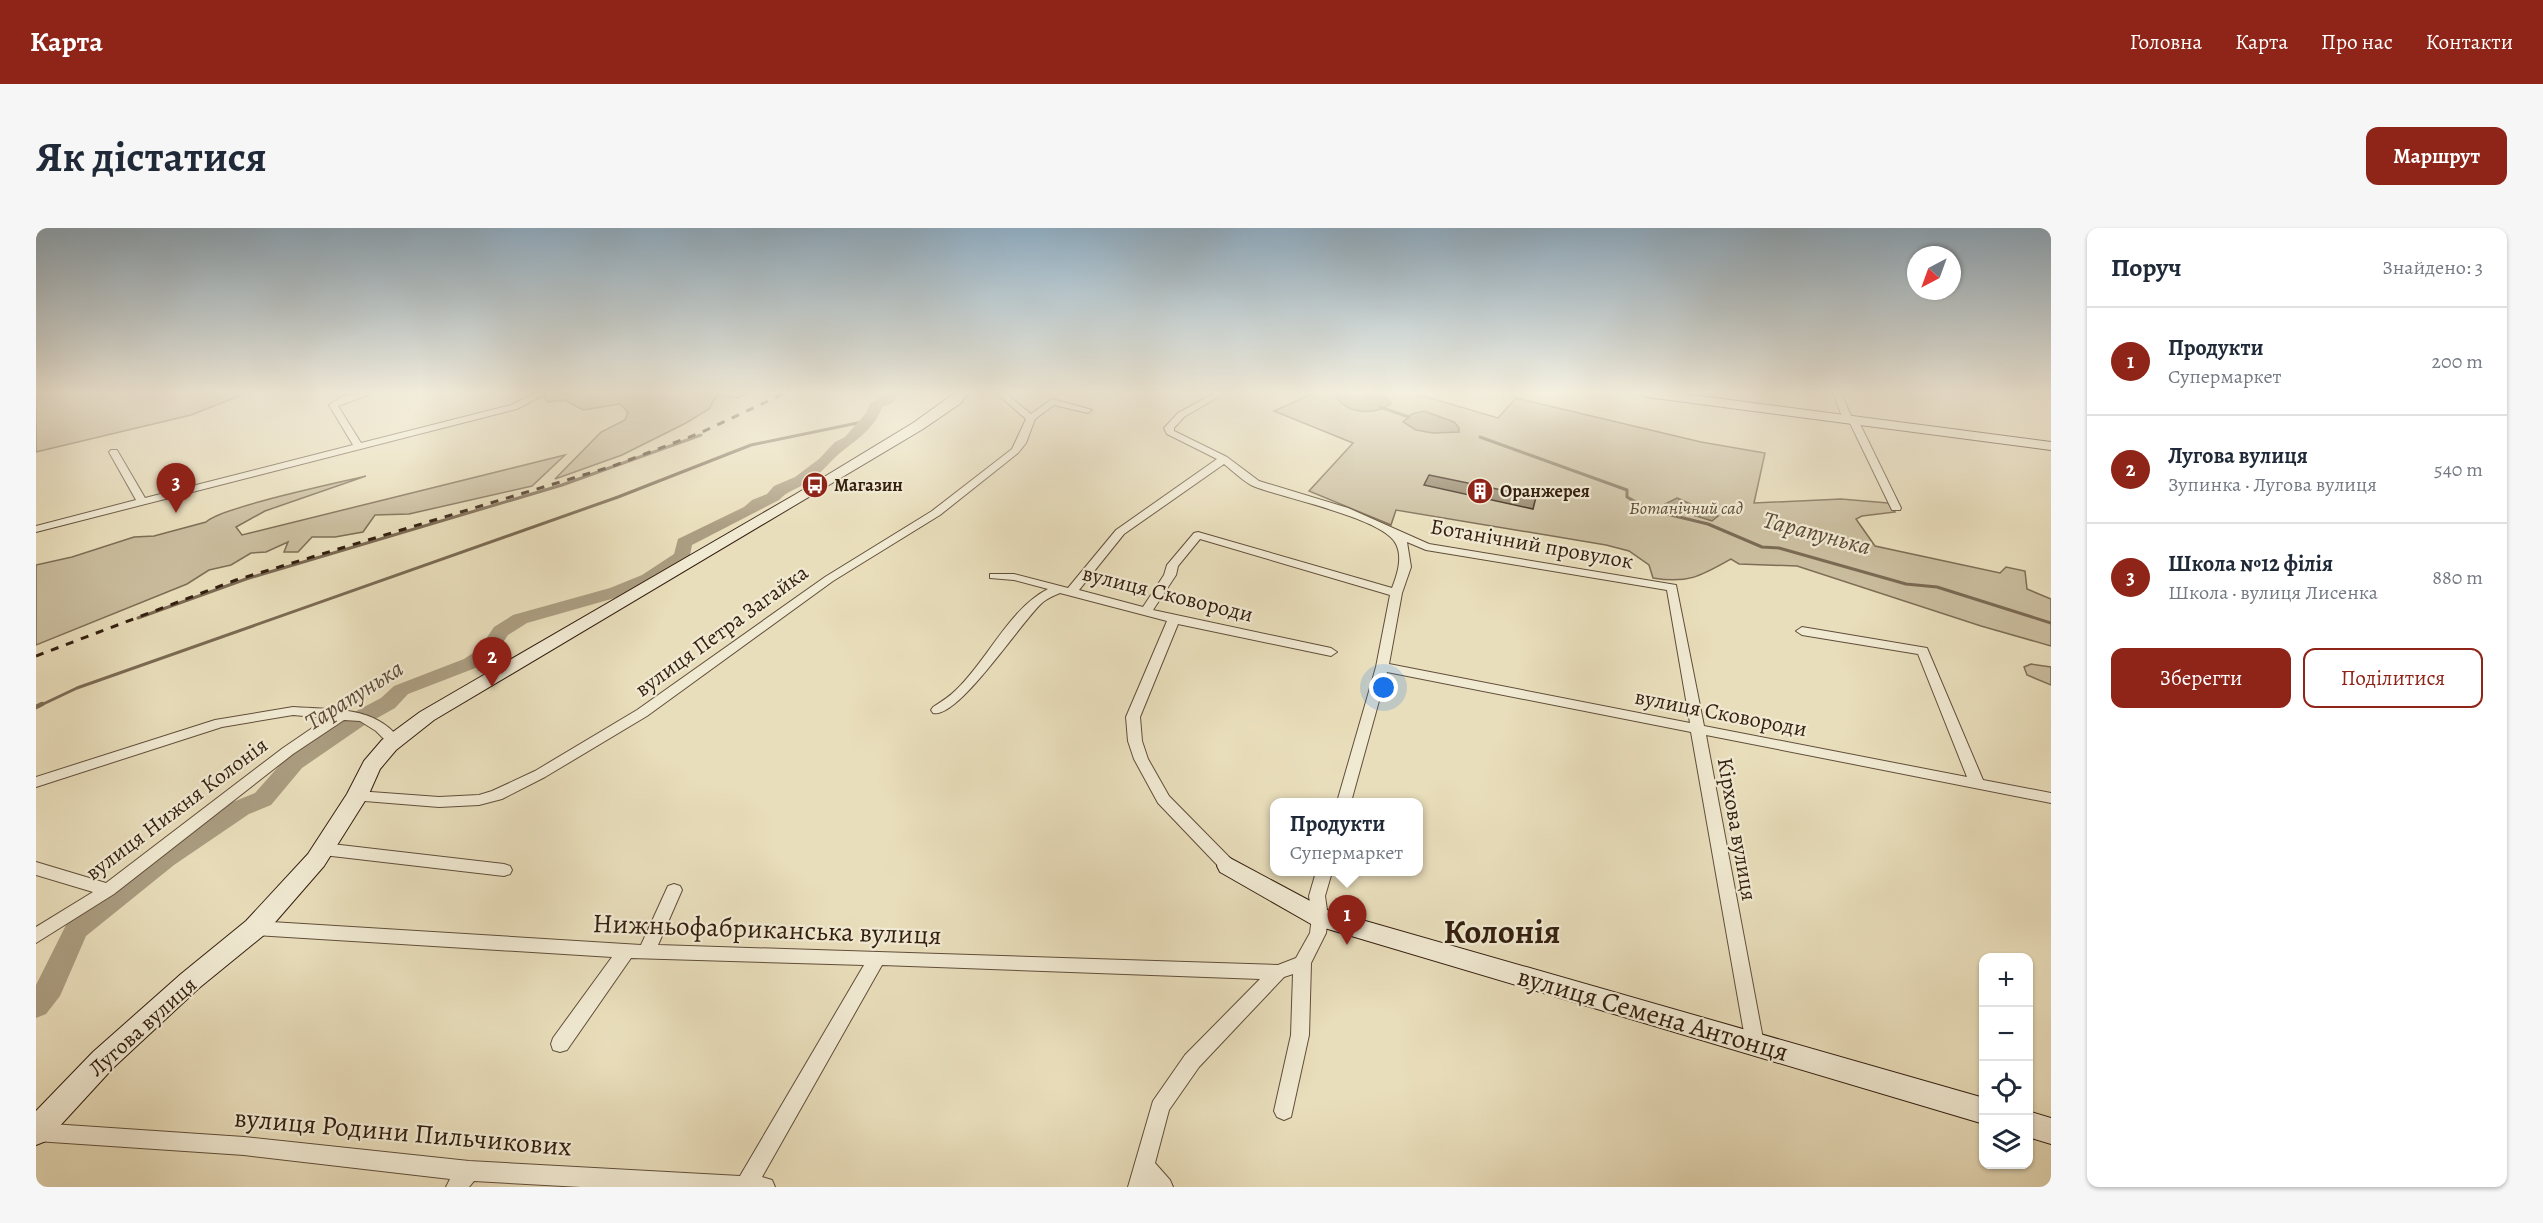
<!DOCTYPE html>
<html lang="uk">
<meta charset="utf-8">
<style>
body{margin:0;font-family:Alegreya,serif;background:#f6f6f7;color:#1f2937}
.controls{position:absolute;right:18px;bottom:18px;display:grid;overflow:hidden;border-radius:12px;box-shadow:0 2px 4px #0004}
.controls button{width:54px;height:54px;display:grid;place-items:center;padding:0;border:0;border-bottom:2px solid #e0e1e3;background:#fff;color:#1f2937;font:30px sans-serif}
.compass{position:absolute;left:1871px;top:18px;width:54px;height:54px;border-radius:50%;background:#fff;box-shadow:0 2px 4px #0004;rotate:221deg}
.you{position:absolute;left:1348px;top:460px;width:21px;height:21px;margin:-15px;border:4px solid #fff;border-radius:50%;background:#1a73e8;box-shadow:0 0 0 9px #1a73e833}
.badge{display:grid;place-items:center;width:39px;height:39px;border-radius:50%;background:#8f2418;color:#fff;font-size:20px;font-weight:700}
.pin{position:absolute;translate:-50% -50px;filter:drop-shadow(0 2px 3px #0008)}
.pin::after{content:'';position:absolute;top:32px;width:21px;height:18px;background:inherit;clip-path:polygon(0 0,100% 0,50% 100%)}
.popup{position:absolute;left:1234px;top:570px;width:153px;height:78px;box-sizing:border-box;display:grid;place-content:center;border-radius:12px;background:#fff;filter:drop-shadow(0 2px 4px #0005);font-size:20px;white-space:nowrap;color:#747a83}
.popup b{font-size:22px;color:#1f2937}
.popup::after{content:'';position:absolute;left:50%;top:100%;margin-left:-12px;border:12px solid transparent;border-top-color:#fff}
.list{margin:0;padding:0;list-style:none}
h2{display:flex;justify-content:space-between;align-items:center;height:78px;margin:0;padding:0 24px;font-size:26px}
h2 small{font-size:20px;font-weight:400;color:#747a83}
.list li{display:grid;grid-template-columns:39px 1fr auto;gap:18px;align-items:center;box-sizing:border-box;height:108px;padding:0 24px;border-top:2px solid #e0e1e3}
.list b{display:block;font-size:22px;white-space:nowrap}
.list p{margin:0;font-size:20px;white-space:nowrap;color:#747a83}
.list em{font-size:20px;font-style:normal;color:#747a83}
.actions{display:flex;gap:12px;padding:18px 24px}
.actions a{flex:1;padding:14px 0;border:2px solid #8f2418;border-radius:12px;text-align:center;font-size:21px;color:#8f2418}
.actions .main{background:#8f2418;color:#fff}
.icon{flex:none;width:33px;height:33px;fill:none;stroke:currentColor;stroke-width:2;stroke-linecap:round;stroke-linejoin:round}
.map{position:relative;flex:none;width:2015px;height:959px;overflow:hidden;border-radius:12px}
header{display:flex;align-items:center;gap:36px;box-sizing:border-box;height:84px;padding:0 30px;background:#8f2418;color:#fff}
header strong{font-size:28px}
nav{display:flex;gap:33px;margin-inline-start:auto;font-size:21px}
.intro{display:flex;align-items:center;justify-content:space-between;box-sizing:border-box;height:144px;padding:0 36px}
h1{margin:0;font-size:42px}
.button{padding:15px 27px;border-radius:12px;background:#8f2418;color:#fff;font-size:21px;font-weight:700}
main{display:flex;gap:36px;padding:0 36px}
aside{flex:1;background:#fff;border-radius:12px;box-shadow:0 2px 4px #0004}
.map>svg:first-child{display:block}
</style>
<header>
<strong>Карта</strong>
<nav><a>Головна</a><a>Карта</a><a>Про нас</a><a>Контакти</a></nav>
</header>
<div class="intro"><h1>Як дістатися</h1><a class="button">Маршрут</a></div>
<main>
<div class="map">
<svg width="2015" height="959" viewBox="0 0 2015 959">
<rect width="100%" height="100%" fill="#e9debb"/>
<filter id="stains"><feTurbulence type="fractalNoise" baseFrequency=".00333" numOctaves="4"/><feColorMatrix values="0 0 0 0 .2 0 0 0 0 .09 0 0 0 0 .02 0 0 0 .5 -.17"/></filter>
<radialGradient id="worn" r=".72"><stop offset=".6" stop-color="#630" stop-opacity="0"/><stop offset="1" stop-color="#630" stop-opacity=".3"/></radialGradient>
<g fill="#cabd9e" stroke="#7e6e56" stroke-width="1.5">
<path d="M0,165H211L155,187L0,224Z"/>
<path d="M511,165H712L702,170L681,167L673,181L650,195L586,227L519,251L565,204L589,192L592,184L584,176L547,182L529,172L512,174L507,168Z"/>
<path d="M1278,165H1377L1462,190L1480,170L1665,214L1729,225L1718,275L1805,271L1852,275L1859,284L1826,288L1820,291L1839,318L1964,345L1970,339L1989,343L1991,361L2015,371V418L1945,398L1761,338L1703,336L1695,331C1665,348 1652,356 1617,350L1613,337L1593,323L1570,317L1360,282L1355,297L1273,263L1317,215L1238,183Z"/>
<path d="M529,227L496,258L373,286L339,287L327,304L299,309H276L262,324H248L252,314L230,324L215,325L195,337L173,342L151,356L0,417V337L36,329L98,309L118,308L170,294C186,279 301,255 330,248L229,283L200,299L206,307Z"/>
<path d="M1995,436L2015,439V457L1991,447L1988,439Z"/>
</g>
<g fill="#ab9d81" stroke="#7b6a53" stroke-width="1.5">
<path d="M1299,165H1343L1355,175C1341,188 1306,187 1299,165Z"/>
<path d="M1388,183L1418,194L1423,200V204L1397,205L1380,202L1367,194L1376,186Z"/>
<path d="M1641,270L1682,288L1676,293L1631,279L1629,276Z"/>
</g>
<g fill="none" stroke-linecap="round" stroke-linejoin="round">
<g stroke="#7b6a53" stroke-width="3">
<path d="M1344,179L1373,189"/>
<path d="M1444,209L1591,262V269L1614,282L1672,296L1726,319L1743,320L1870,356L1901,359L2015,395"/>
<path d="M102,390L210,351L526,257L665,207"/>
<path d="M3,478L41,460L582,269L715,217L831,193"/>
</g>
<path stroke="#7b6a53" stroke-width="4.5" d="M0,479L6,476"/>
<path fill="#ab9d81" fill-rule="evenodd" d="M850,165H864L855,176L846,179C840,198 823,210 809,221C795,231 786,246 770,255C760,262 751,263 743,272L656,317L653,332L618,355L586,368L491,395L472,407L457,429L442,439L372,466L359,480L327,498L266,540L235,577L213,586L138,637L50,708L24,768L10,786L0,790V757L31,695L120,625L197,574L219,565L250,530L311,488L345,470L358,458L428,431L443,421L458,399L477,387L574,360L606,347L638,326L642,311L708,279L716,272L731,266L738,258L759,249L783,231L799,214L809,209L830,185L835,174L845,170Z"/>
</g>
<path fill="#928268" stroke="#331e0f" stroke-width="1.5" d="M1393,247L1500,269L1497,281L1388,257Z"/>
<g fill="none" stroke-linecap="round" stroke-linejoin="round">
<defs>
<g id="street">
<path d="M322,165H337L302,178L325,215L475,177L500,165H511L481,181L0,304V298L100,272L73,224L75,222H81L109,270L317,217L293,177L305,169Z"/>
<path d="M960,165H969L995,186L1016,171L1056,182L1052,185L1018,177L999,191L990,215L982,225L904,287L797,353L611,488L509,549L466,571L443,577L403,579L316,572L314,568L316,564L321,563L403,569L443,567L456,563L499,543L601,482L789,349L896,283L976,221L990,191Z"/>
<path d="M1179,165H1189L1148,189L1138,200V203L1191,229L1223,253L1312,280L1393,316L1640,357L1668,498L1931,549L1882,426L1766,407L1760,403L1766,399L1891,420L1947,552L2015,565V575L1670,507L1728,816L1726,822L1719,824L1712,822L1710,816L1655,504L1351,444L1315,574H1301L1340,439L1354,367L1164,311L1142,338L1140,347L1117,382L1295,420L1301,424L1295,428L1142,396L1104,489L1106,513L1112,531L1133,568L1198,634L1200,638L1198,642L1192,644L1186,642L1122,575L1098,531L1092,513L1090,489L1131,393L1024,365C1019,367 1012,370 1007,374C986,392 922,492 897,485L895,482L897,479C905,474 913,469 920,462C951,433 973,381 1012,361L978,352L954,350V346H978L1032,360L1080,302L1181,231L1131,206L1128,200L1142,185ZM1188,236C1197,243 1207,253 1217,258C1246,270 1348,290 1360,316C1367,330 1361,347 1356,360L1162,304L1158,305L1131,337L1128,347L1107,379L1043,362L1088,306ZM1371,314L1390,322L1631,362L1654,495L1353,436L1366,365L1375,339Z"/>
<path d="M1797,165H1805L1816,190L1822,192L1865,280L1864,282H1856L1855,280L1813,193L1807,191Z"/>
<path d="M257,479C296,482 340,477 365,513L358,518L353,516L340,503L324,493L308,492L257,526L78,666L0,715V699L57,664L0,647V634L70,655L247,520L291,490L257,487L186,499L0,559V549L179,492Z"/>
<path d="M287,615L468,636L474,638L476,642L474,646L468,648L287,627L281,625L279,621L281,617Z"/>
<path d="M1280,644H1296L1289,668L1292,689L1290,705L1275,735L1273,807L1255,889L1248,892L1241,889L1238,883L1255,807L1257,746L1248,749L1163,839L1133,882L1119,935L1134,952L1137,959H1092L1117,873L1149,827L1224,751L846,737L726,949L736,952L739,959H545L438,953L433,959H410L414,951L208,927L0,913L1,895L208,909L433,933L704,948L828,737L595,730L531,822L524,824L517,822L515,816L517,810L576,729L219,707L213,705L211,700L213,695L219,693L605,717L632,658L638,656L644,658L646,662L622,717L1242,737L1260,730L1274,705L1276,689L1273,668Z"/>
</g>
<g id="secondary">
<path d="M919,165H932L925,175L887,201L398,492L360,522L344,541L332,568L288,638L228,707L163,760L77,840L10,913L0,917V883L57,824L145,746L210,693L272,626L311,566L328,533L346,512L384,484L760,266L877,195Z"/>
<path d="M1605,165H1640L2015,214V222L1611,169Z"/>
<path d="M1192,629L1291,682L1948,870V896L1275,696L1184,644L1181,638L1184,632Z"/>
<path d="M1992,883L2015,890V916L1992,909Z"/>
</g>
</defs>
<use href="#street" stroke="#604e3a" stroke-width="2"/>
<use href="#secondary" stroke="#331e0f" stroke-width="2"/>
<use href="#street" fill="#f1ead3" fill-rule="evenodd"/>
<use href="#secondary" fill="#f1ead3" fill-rule="evenodd"/>
<path stroke="#331e0f" stroke-width="3" stroke-dasharray="8 8" stroke-linecap="butt" d="M0,428L200,352L577,238L664,205L749,165"/>
</g>
<linearGradient id="sky" x2="0" y2="1"><stop stop-color="#8fabbf"/><stop offset="0.55" stop-color="#f5f0e0"/><stop offset="1" stop-color="#f5f0e0" stop-opacity="0"/></linearGradient>
<rect width="2015" height="299" fill="url(#sky)"/>
<defs>
<symbol id="bus-disc" viewBox="-11 -11 22 22"><circle r="9.5" fill="#8f2418" stroke="#f1ead3"/><path d="M-5-6H5V4H4V6H2V4H-2V6H-4V4H-5ZM-3.5-4V0h7V-4ZM-3.5 1.2v1.5H-2V1.2ZM2 1.2v1.5H3.5V1.2Z" fill="#fff"/></symbol>
<symbol id="building-disc" viewBox="-11 -11 22 22"><circle r="9.5" fill="#8f2418" stroke="#f1ead3"/><path d="M-4-6H4V6H1V3H-1V6H-4ZM-2.5-4.3h1.7v1.8h-1.7ZM.8-4.3h1.7v1.8H.8ZM-2.5-1h1.7V.8h-1.7ZM.8-1h1.7V.8H.8Z" fill="#fff"/></symbol>
</defs>
<g fill-rule="evenodd">
<use href="#bus-disc" x="764" y="242" width="30" height="30"/>
<use href="#building-disc" x="1429" y="248" width="30" height="30"/>
</g>
<g text-anchor="middle" stroke-width="4.5" stroke-linejoin="round" paint-order="stroke">
<g font-size="18" font-weight="bold" fill="#331e0f" stroke="#f1ead3" text-anchor="start">
<text x="798" y="263">Магазин</text>
<text x="1464" y="269">Оранжерея</text>
</g>
<g font-size="18" font-style="italic" fill="#604e3a" stroke="#f1ead3">
<text x="1650" y="286">Ботанічний сад</text>
</g>
<g font-size="22" fill="#331e0f" stroke="#f1ead3">
<text transform="translate(1496 315) rotate(10)" y="8">Ботанічний провулок</text>
<text transform="translate(1132 365) rotate(14)" y="8">вулиця Сковороди</text>
<text transform="translate(685 402) rotate(-36)" y="8">вулиця Петра Загайка</text>
<text transform="translate(1685 484) rotate(11)" y="8">вулиця Сковороди</text>
<text transform="translate(140 580) rotate(-37)" y="8">вулиця Нижня Колонія</text>
<text transform="translate(1702 601) rotate(80)" y="8">Кірхова вулиця</text>
<text transform="translate(106 798) rotate(-42)" y="8">Лугова вулиця</text>
</g>
<g font-size="24" font-style="italic" fill="#5d4a37" stroke="#f1ead3">
<text transform="translate(1781 305) rotate(15)" y="8">Тарапунька</text>
<text transform="translate(318 467) rotate(-32)" y="8">Тарапунька</text>
</g>
<g font-size="27" fill="#331e0f" stroke="#f1ead3">
<text transform="translate(731 701) rotate(2)" y="9">Нижньофабриканська вулиця</text>
<text transform="translate(1617 786) rotate(16)" y="9">вулиця Семена Антонця</text>
<text transform="translate(367 904) rotate(5)" y="9">вулиця Родини Пильчикових</text>
</g>
<g font-size="33" font-weight="bold" fill="#331e0f" stroke="#f1ead3">
<text x="1466" y="715">Колонія</text>
</g>
</g>
<rect width="100%" height="100%" filter="url(#stains)"/>
<rect width="100%" height="100%" fill="url(#worn)"/>
</svg>
<div class="controls">
<button>+</button>
<button>−</button>
<button><svg class="icon" aria-label="locate" viewBox="0 0 24 24"><circle cx="12" cy="12" r="6"/><path d="M12 2v4M12 18v4M2 12h4M18 12h4"/></svg></button>
<button><svg class="icon" aria-label="layers" viewBox="0 0 24 24"><path d="M12 4l9 5-9 5-9-5zM3 14l9 5 9-5"/></svg></button>
</div>
<svg class="compass" viewBox="-18 -18 36 36"><path d="M0-13l5 13h-10z" fill="#e53935"/><path d="M0 13l5-13h-10z" fill="#747a83"/></svg>
<div class="you"></div>
<div class="pin badge" style="left:1311px;top:717px">1</div>
<div class="popup"><b>Продукти</b>Супермаркет</div>
<div class="pin badge" style="left:456px;top:459px">2</div>
<div class="pin badge" style="left:140px;top:285px">3</div>
</div>
<aside>
<h2>Поруч<small>Знайдено: 3</small></h2>
<ul class="list">
<li><span class="badge">1</span><div><b>Продукти</b><p>Супермаркет</p></div><em>200 m</em></li>
<li><span class="badge">2</span><div><b>Лугова вулиця</b><p>Зупинка · Лугова вулиця</p></div><em>540 m</em></li>
<li><span class="badge">3</span><div><b>Школа №12 філія</b><p>Школа · вулиця Лисенка</p></div><em>880 m</em></li>
</ul>
<div class="actions"><a class="main">Зберегти</a><a>Поділитися</a></div>
</aside>
</main>
